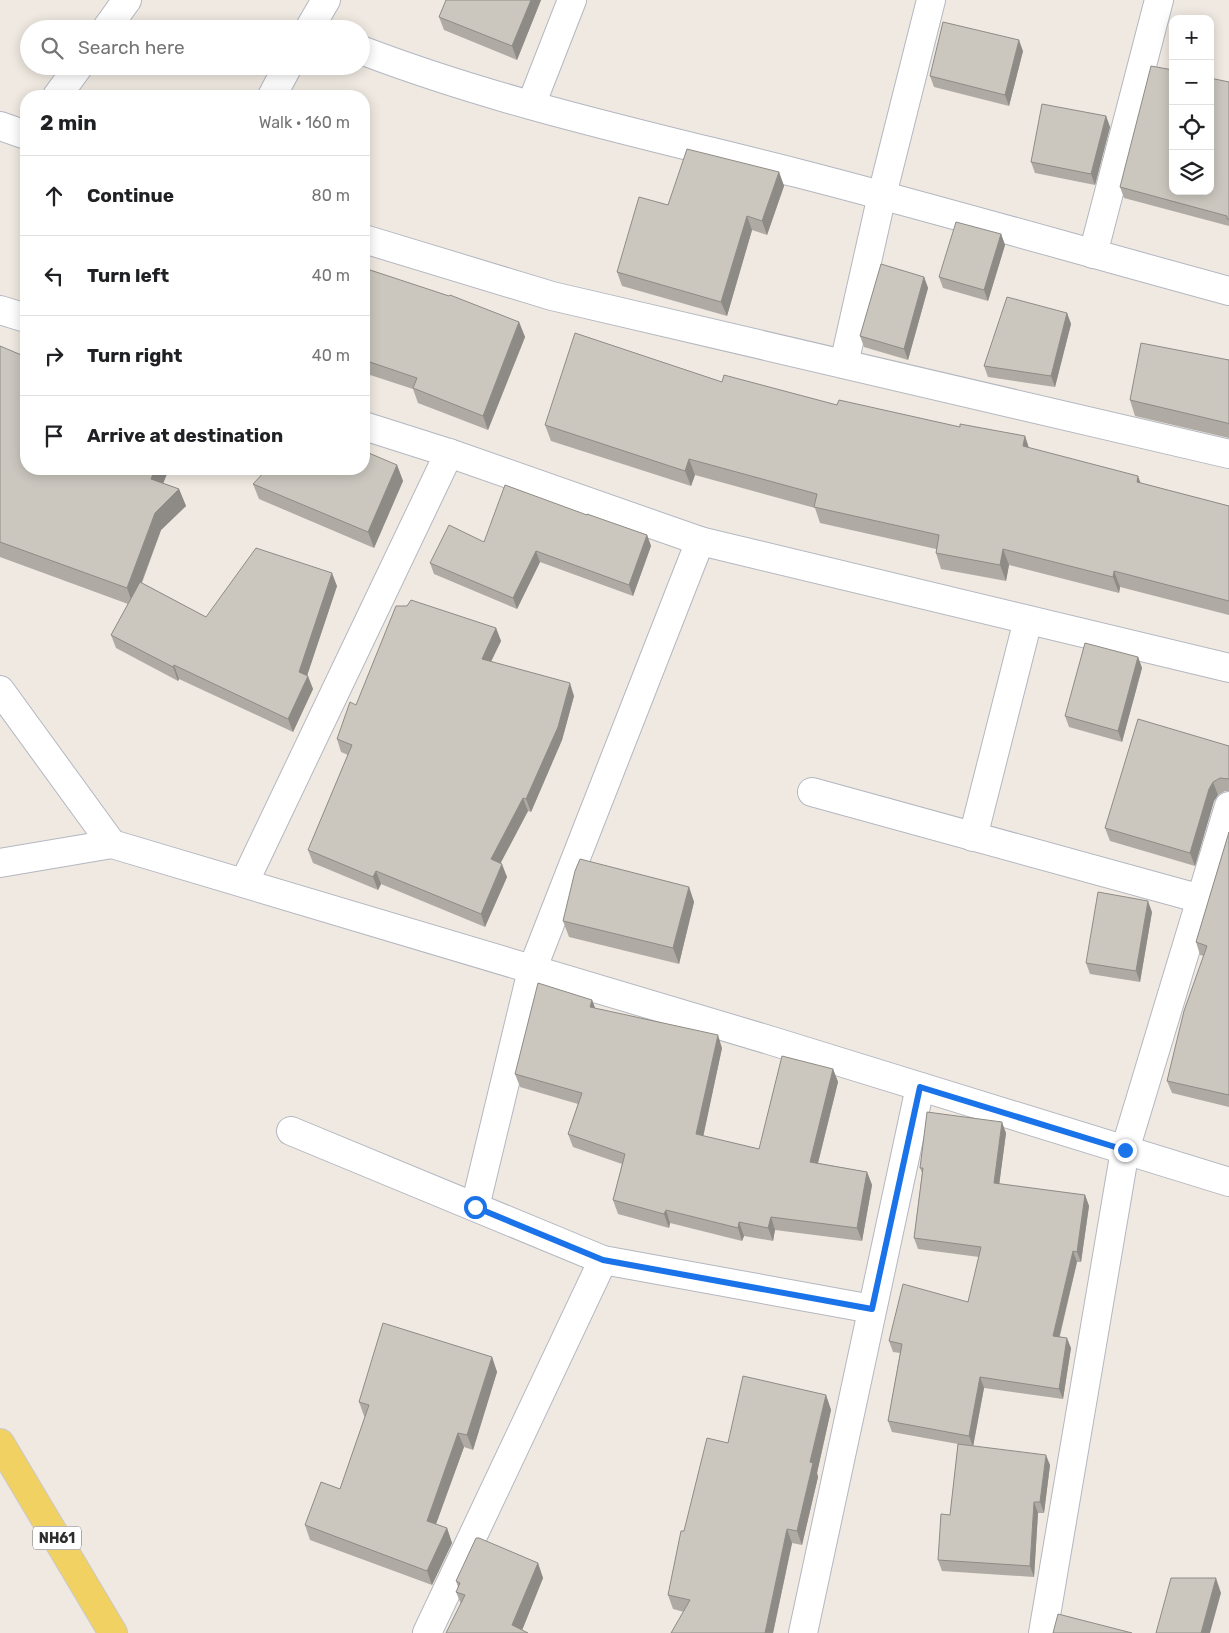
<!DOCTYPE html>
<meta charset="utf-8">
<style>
body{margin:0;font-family:Rubik,sans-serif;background:#f2f2f2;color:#202124}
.controls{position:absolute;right:15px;top:15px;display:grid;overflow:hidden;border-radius:10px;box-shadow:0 2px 12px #0003}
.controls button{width:45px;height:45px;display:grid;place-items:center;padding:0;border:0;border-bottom:1px solid #e0e0e0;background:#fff;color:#202124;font:25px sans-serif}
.stop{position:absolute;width:15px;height:15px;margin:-11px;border:4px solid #1a73e8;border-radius:50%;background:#fff}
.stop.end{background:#1a73e8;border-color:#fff;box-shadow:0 1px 5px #0008}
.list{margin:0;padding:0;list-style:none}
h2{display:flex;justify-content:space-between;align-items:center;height:65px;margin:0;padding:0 20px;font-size:21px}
h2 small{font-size:16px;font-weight:400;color:#757577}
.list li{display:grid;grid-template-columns:32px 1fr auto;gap:15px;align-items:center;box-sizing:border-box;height:80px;padding:0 20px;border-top:1px solid #e0e0e0}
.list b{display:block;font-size:19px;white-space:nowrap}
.list em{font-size:16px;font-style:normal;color:#757577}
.icon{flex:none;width:28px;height:28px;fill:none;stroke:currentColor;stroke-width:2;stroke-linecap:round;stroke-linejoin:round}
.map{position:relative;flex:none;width:1229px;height:1633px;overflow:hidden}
.search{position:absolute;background:#fff;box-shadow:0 2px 12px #0003;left:20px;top:20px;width:350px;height:55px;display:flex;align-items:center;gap:12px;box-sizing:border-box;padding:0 18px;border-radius:28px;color:#757577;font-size:19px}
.panel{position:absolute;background:#fff;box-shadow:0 2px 12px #0003;left:20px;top:90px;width:350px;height:385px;border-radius:20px}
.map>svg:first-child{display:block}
</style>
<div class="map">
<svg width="1229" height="1633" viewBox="0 0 1229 1633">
<rect width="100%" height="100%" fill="#efe9e1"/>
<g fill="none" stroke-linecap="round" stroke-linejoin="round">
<defs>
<g id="minor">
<path d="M106,29L127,0"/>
<path d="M309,29L326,0"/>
<path d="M361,50C502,104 651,136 797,173C941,210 1085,252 1229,291"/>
<path d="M57,96L79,66"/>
<path d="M272,96L288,66"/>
<path d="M531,105L572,0"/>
<path d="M0,126L26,135"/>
<path d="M364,239L552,296L1229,454"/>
<path d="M1093,254L1159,0"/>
<path d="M0,310L26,318"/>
<path d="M844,364L882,195L931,0"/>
<path d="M364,426L449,453L700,541"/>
<path d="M0,690L112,844"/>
<path d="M812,792L1201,899"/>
<path d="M973,837L1028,620"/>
<path d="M0,863L112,844L769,1040L1229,1182"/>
<path d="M244,883L449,453"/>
<path d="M291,1131L603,1260"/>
<path d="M475,1207L532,970L700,541L1229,668"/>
<path d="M427,1633L603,1260L872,1309"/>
<path d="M803,1633L920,1087"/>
<path d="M1043,1633L1125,1150L1229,806"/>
</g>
<path id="major" d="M0,1443L113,1633"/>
</defs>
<use href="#minor" stroke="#b4b7c1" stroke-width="30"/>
<use href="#major" stroke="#c9c9c9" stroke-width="30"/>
<use href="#minor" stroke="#fff" stroke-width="28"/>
<use href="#major" stroke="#f2d163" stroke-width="28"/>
</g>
<g fill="#afaba4">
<path d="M446,0H541L517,60L444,30L439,17Z"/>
<path d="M1023,51L1009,106L934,87L930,76Z"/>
<path d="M1229,82V226L1124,198L1120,187Z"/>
<path d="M1106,116L1110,127L1095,185L1035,173L1031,162Z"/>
<path d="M779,172L784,186L767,235L752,230L727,316L622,286L617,272L668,205Z"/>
<path d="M1001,234L1005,245L988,301L943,288L939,277Z"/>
<path d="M364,268L519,322L525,337L488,430L418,403L413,389L364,373Z"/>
<path d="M924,277L928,288L908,360L864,347L860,336Z"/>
<path d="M1067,313L1071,324L1055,387L988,377L984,366Z"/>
<path d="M0,346L26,469H169L163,483L179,489L186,506L161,530L142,583L206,617L337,586L307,675L313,689L293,732L179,679L178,681L116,648L111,635L128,604L0,557Z"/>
<path d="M1229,360V438L1135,416L1130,400Z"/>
<path d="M722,382L837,405L960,427L1025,436L1029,448L1141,483L1229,506V615L1120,587L1119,593L1009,565L1006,581L941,569L936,553V549L820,523L815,508L695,475L691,486L551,441L545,425Z"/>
<path d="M397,465L403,481L374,548L259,499L253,484Z"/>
<path d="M587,515L647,535L651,546L633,596L540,562L517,609L434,574L430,563L484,542Z"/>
<path d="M496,628L501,641L491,661L574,696L562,740L531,812L528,811L500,863L507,877L485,927L381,884L378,890L313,863L308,850L348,755L341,752L337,739L356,705Z"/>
<path d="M1138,657L1142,668L1122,742L1069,727L1065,716Z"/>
<path d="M1229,746V791H1225L1218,795L1214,801L1195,866L1110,841L1105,828Z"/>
<path d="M1229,832V1107L1172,1093L1167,1081L1204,956L1200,955L1196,942Z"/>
<path d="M689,887L694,902L679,964L569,937L563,921Z"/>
<path d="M1152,912L1140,982L1090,974L1086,963Z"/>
<path d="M592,1000L595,1008L722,1048L703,1136L759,1149L833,1069L838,1082L818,1163L867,1172L872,1185L862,1241L775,1230L773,1241L744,1236L742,1241L670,1223L669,1228L618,1214L613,1200L622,1164L573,1147L568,1134L578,1104L520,1087L515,1074Z"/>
<path d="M1006,1133L999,1184L1085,1195L1089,1206L1081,1262H1077L1060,1336L1071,1348L1063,1399L984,1388L973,1446L1050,1465L1044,1513H1038L1034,1577L942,1571L938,1560L950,1515L958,1444L892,1432L888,1421L900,1353L893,1352L889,1341L968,1302L979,1257L918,1249L914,1238L922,1173L920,1168Z"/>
<path d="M492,1357L497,1372L473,1450L464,1447L436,1524L447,1528L452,1543L432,1585L310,1540L305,1525L340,1489L365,1417L364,1416L359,1402Z"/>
<path d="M826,1395L831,1410L817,1473L818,1477L802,1545L792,1543L773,1633H671L684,1612L673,1609L668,1595L684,1531L728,1443Z"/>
<path d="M538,1563L543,1578L522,1630L461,1604L456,1592L458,1587L456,1581Z"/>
</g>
<g fill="#8e8b86">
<path d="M531,0H541L517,60L512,46Z"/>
<path d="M1019,40L1023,51L1009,106L1005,95Z"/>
<path d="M1106,116L1110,127L1095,185L1091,174Z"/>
<path d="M779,172L784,186L767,235L762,221Z"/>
<path d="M747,216L752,230L727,316L721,302Z"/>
<path d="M1001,234L1005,245L988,301L984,290Z"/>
<path d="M924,277L928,288L908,360L904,349Z"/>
<path d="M1067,313L1071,324L1055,387L1051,376Z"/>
<path d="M519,322L525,337L488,430L483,416Z"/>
<path d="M1025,436L1030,452L1023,446Z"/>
<path d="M689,459L695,475L691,486L685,471Z"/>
<path d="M397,465L403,481L374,548L368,532Z"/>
<path d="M155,469H169L158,496L151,479Z"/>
<path d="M1138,476L1144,492L1137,482Z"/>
<path d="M179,489L186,506L161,530L133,605L127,588L155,513Z"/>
<path d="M647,535L651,546L633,596L629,585Z"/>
<path d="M1003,549L1009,565L1006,581L1000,565Z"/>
<path d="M536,551L540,562L517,609L513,598Z"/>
<path d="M1114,571L1120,587L1119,593L1113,577Z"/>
<path d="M332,573L337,586L304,685L299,672Z"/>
<path d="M496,628L501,641L486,672L482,659Z"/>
<path d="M1138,657L1142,668L1122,742L1118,731Z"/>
<path d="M174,665L179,679L178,681L173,667Z"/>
<path d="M308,676L313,689L293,732L288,719Z"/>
<path d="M570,683L574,696L562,740L531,812L526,799Z"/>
<path d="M1213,782L1218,795L1214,801L1195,866L1190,853L1209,789Z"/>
<path d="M523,798L528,811L496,872L491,859Z"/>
<path d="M502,864L507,877L485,927L481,914Z"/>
<path d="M376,871L381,884L378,890L373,877Z"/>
<path d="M689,887L694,902L679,964L673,948Z"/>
<path d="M1148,901L1152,912L1140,982L1136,971Z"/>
<path d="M592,1000L597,1013L590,1007Z"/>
<path d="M718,1035L722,1048L701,1147L696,1134Z"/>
<path d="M833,1069L838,1082L815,1175L810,1162Z"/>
<path d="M1002,1122L1006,1133L998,1194L994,1183Z"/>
<path d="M867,1172L872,1185L862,1241L857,1228Z"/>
<path d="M1085,1195L1089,1206L1081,1262L1077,1252Z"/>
<path d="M666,1210L670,1223L669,1228L664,1214Z"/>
<path d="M771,1217L775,1230L773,1241L768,1228Z"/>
<path d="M739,1222L744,1236L742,1241L738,1228Z"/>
<path d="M1073,1251L1077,1262L1057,1346L1053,1336Z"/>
<path d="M1067,1338L1071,1348L1063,1399L1059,1389Z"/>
<path d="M492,1357L497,1372L473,1450L467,1435Z"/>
<path d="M980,1377L984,1388L973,1447L969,1436Z"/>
<path d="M826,1395L831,1410L817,1473L818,1477L802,1545L797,1531L810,1462Z"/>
<path d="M458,1433L464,1447L432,1535L427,1521Z"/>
<path d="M1046,1455L1050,1465L1044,1513L1040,1502Z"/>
<path d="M1034,1502L1038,1513L1034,1577L1030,1566Z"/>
<path d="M447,1528L452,1543L432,1585L427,1571Z"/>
<path d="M787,1529L792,1543L773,1633H765Z"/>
<path d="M538,1563L543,1578L521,1633L512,1625Z"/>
<path d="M1216,1578L1221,1593L1210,1633H1201Z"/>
</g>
<g fill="#cbc7bf" stroke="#8e8b86">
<path d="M446,0H531L512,46L439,17Z"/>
<path d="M943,22L1019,40L1005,95L930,76Z"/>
<path d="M1151,66L1173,70V191H1210V78L1229,82V219H1227V216L1120,187Z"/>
<path d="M1042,104L1106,116L1091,174L1031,162Z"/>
<path d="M687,149L779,172L762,221L747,216L721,302L617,272L639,197L668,205Z"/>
<path d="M956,222L1001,234L984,290L939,277Z"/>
<path d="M881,264L924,277L904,349L860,336Z"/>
<path d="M364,268L449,296L450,295L519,322L483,416L413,388L417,378L364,360Z"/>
<path d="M1007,297L1067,313L1051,376L984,366Z"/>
<path d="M575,333L722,382L724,375L837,405L839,400L960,427V424L1025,436L1023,446L1138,476L1137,482L1229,506V601L1114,571L1113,577L1003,549L1000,565L936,553L939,535L814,507L817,494L689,459L685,471L545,425Z"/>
<path d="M1141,343L1229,360V424L1227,423L1130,400Z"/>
<path d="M0,346L26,357V469H155L151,479L179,489L155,513L127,588L0,542Z"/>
<path d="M364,451L397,465L368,532L253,484L267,469H364Z"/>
<path d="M505,485L587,515V514L647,535L629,585L536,551L513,598L430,563L449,525L484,542Z"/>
<path d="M256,548L332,573L299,672L308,676L288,719L174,665L173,667L111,635L140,582L206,617Z"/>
<path d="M411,600L496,628L482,659L570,683L558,727L526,799L523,798L491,859L502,864L481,914L376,871L373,877L308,850L352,745L337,739L350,702L356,705L396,606H407Z"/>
<path d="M1085,643L1138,657L1118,731L1065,716Z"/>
<path d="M1138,719L1229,746V779L1220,778L1213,782L1209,789L1190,853L1105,828Z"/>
<path d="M1229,832V1095L1167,1081L1184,1011L1207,946L1196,942Z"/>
<path d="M580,859L689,887L673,948L563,921L575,871Z"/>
<path d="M1098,892L1148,901L1136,971L1086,963Z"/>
<path d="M538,983L592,1000L590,1007L718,1035L696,1134L759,1149L782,1056L833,1069L810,1162L867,1172L857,1228L771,1217L768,1228L739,1222L738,1228L666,1210L664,1214L613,1200L625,1154L568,1134L582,1093L515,1074Z"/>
<path d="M927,1112L1002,1122L994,1183L1085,1195L1077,1252L1073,1251L1053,1336L1067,1338L1059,1389L980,1377L969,1436L888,1421L902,1344L889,1341L903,1284L968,1302L981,1247L914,1238L923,1168H920Z"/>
<path d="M383,1323L492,1357L467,1435L458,1433L427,1521L447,1528L427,1571L305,1525L321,1482L340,1489L369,1405L359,1402Z"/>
<path d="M743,1376L826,1395L810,1462L813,1463L797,1531L787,1529L765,1633H671L690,1600L668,1595L681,1531H684L707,1438L728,1443Z"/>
<path d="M958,1444L1046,1455L1040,1502H1034L1030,1566L938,1560L941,1514L950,1515Z"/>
<path d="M476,1538H479L538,1563L512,1625L528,1633H446L465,1595L456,1592L460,1583L456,1581Z"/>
<path d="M1171,1578H1216L1201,1633H1156Z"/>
<path d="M1058,1614L1132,1633H1053Z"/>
</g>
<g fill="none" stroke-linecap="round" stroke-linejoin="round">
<path stroke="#1a73e8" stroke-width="6" d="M475,1207L603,1260L872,1309L920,1087L1125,1150"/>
</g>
<g text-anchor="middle" stroke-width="4.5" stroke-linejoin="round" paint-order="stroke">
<rect fill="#fff" stroke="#6d6d6d" stroke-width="1" x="33" y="1526.5" width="48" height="23" rx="4"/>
<g font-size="14" font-weight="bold" fill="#2e2e2e">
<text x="57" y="1543">NH61</text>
</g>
</g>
</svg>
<div class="controls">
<button>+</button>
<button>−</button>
<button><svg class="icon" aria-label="locate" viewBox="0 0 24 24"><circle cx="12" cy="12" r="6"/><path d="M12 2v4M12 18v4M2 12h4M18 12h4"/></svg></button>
<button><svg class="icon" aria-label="layers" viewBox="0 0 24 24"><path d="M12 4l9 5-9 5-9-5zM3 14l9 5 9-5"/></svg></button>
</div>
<div class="stop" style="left:475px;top:1207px"></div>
<div class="stop end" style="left:1125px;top:1150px"></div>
<div class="search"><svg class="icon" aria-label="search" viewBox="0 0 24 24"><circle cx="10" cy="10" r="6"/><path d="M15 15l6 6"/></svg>Search here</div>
<section class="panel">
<h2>2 min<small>Walk · 160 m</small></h2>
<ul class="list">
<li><svg class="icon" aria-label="ahead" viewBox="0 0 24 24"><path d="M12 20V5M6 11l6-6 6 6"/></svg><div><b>Continue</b></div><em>80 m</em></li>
<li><svg class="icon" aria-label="left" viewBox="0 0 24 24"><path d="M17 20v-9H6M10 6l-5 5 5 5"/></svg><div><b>Turn left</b></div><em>40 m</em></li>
<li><svg class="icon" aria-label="right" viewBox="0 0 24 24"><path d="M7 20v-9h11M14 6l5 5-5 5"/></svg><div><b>Turn right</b></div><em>40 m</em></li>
<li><svg class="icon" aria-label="arrive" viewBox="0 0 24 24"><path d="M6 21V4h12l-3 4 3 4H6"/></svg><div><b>Arrive at destination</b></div></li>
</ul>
</section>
</div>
